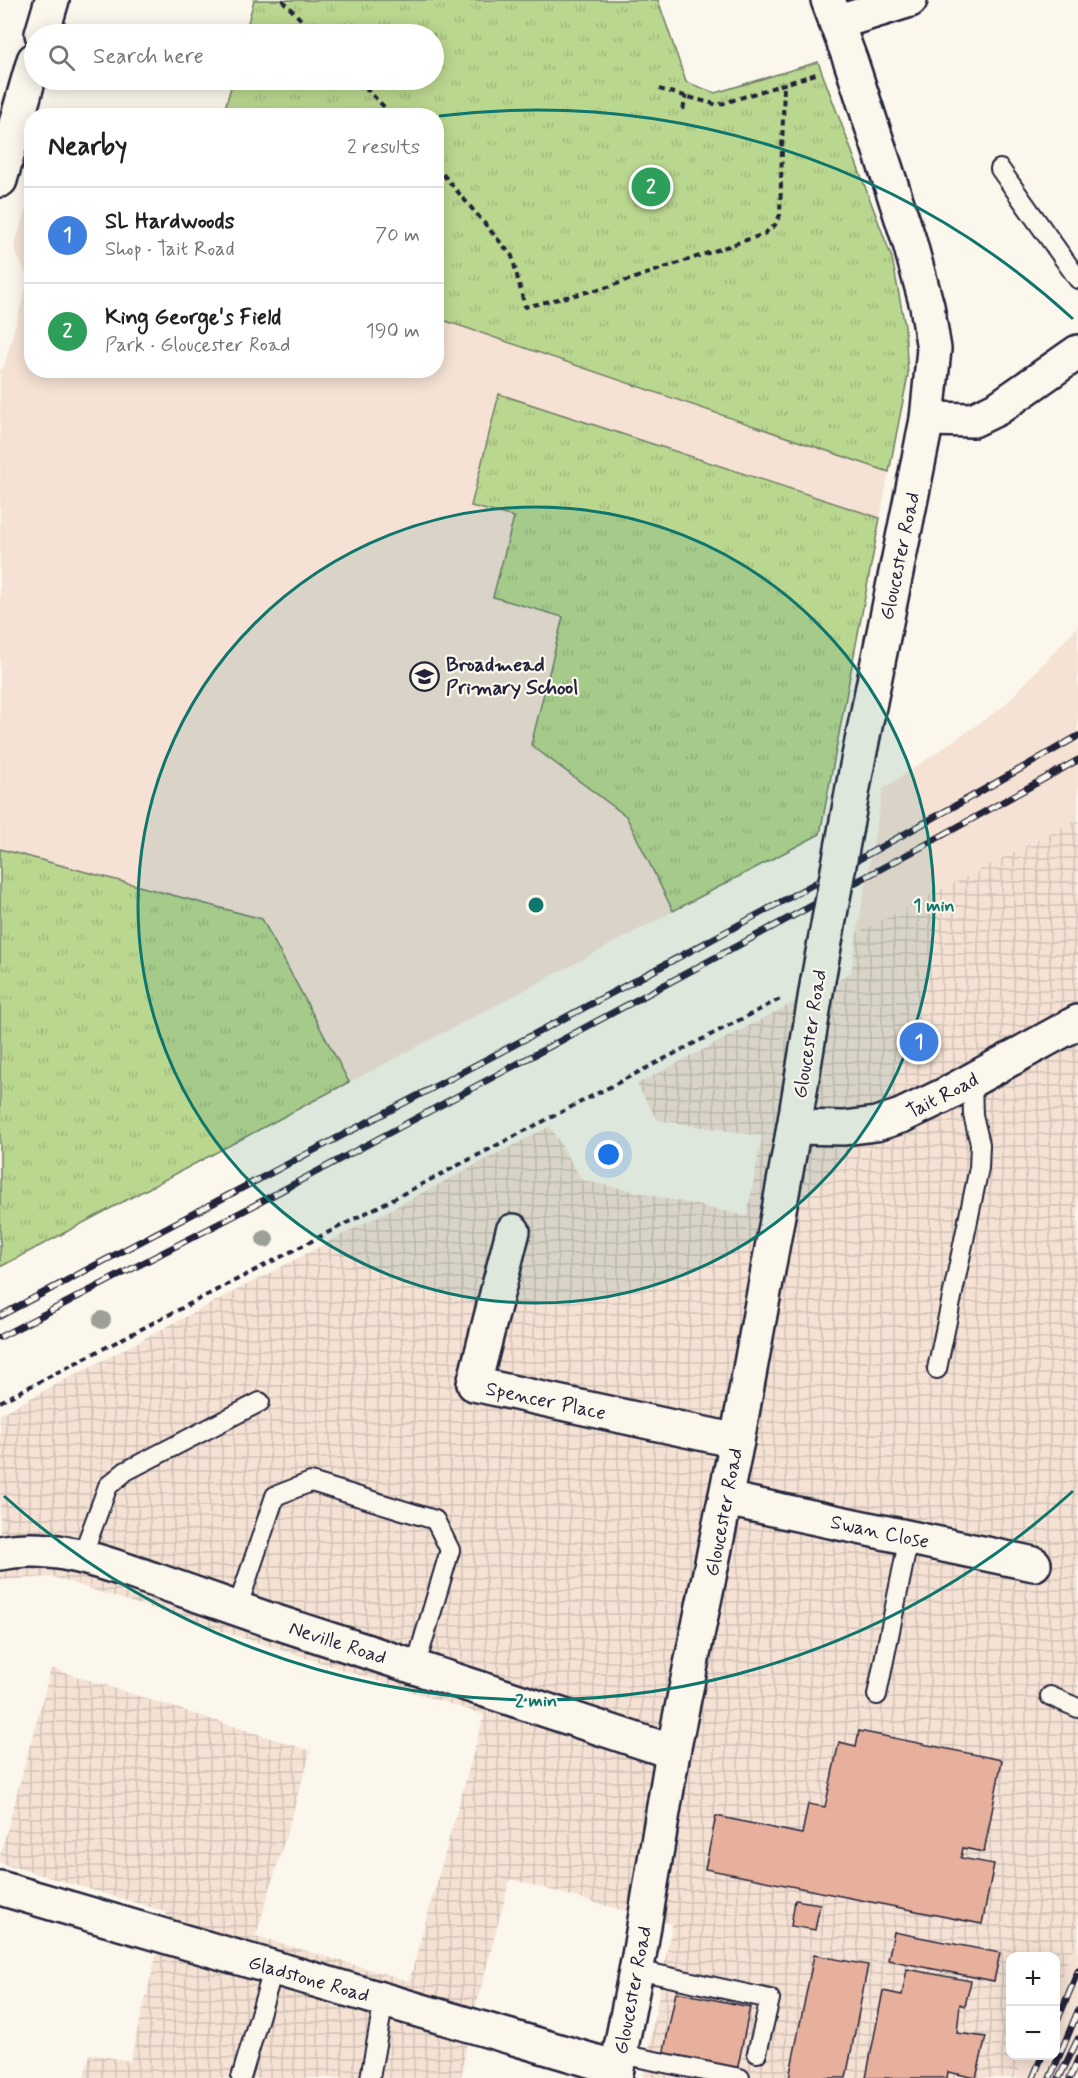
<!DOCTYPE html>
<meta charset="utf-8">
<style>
body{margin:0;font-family:Mynerve,sans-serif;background:#f2f2f2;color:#222}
.controls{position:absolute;right:18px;bottom:18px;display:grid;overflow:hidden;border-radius:12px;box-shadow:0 3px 15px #0003}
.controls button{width:54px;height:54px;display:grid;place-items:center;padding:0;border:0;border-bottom:2px solid #e0e0e0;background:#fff;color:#222;font:30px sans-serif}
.you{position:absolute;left:609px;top:1155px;width:21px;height:21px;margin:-15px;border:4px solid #fff;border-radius:50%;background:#1a73e8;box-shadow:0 0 0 9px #1a73e833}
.badge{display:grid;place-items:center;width:39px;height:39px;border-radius:50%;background:#b45309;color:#fff;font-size:20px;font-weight:700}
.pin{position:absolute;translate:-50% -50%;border:3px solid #fff;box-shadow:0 2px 6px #0006}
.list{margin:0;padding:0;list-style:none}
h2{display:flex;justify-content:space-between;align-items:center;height:78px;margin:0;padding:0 24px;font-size:26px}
h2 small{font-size:20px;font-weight:400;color:#767676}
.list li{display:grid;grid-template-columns:39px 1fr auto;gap:18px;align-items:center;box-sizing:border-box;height:96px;padding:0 24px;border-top:2px solid #e0e0e0}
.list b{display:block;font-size:22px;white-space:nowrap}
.list p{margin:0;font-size:20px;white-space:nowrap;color:#767676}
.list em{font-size:20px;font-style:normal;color:#767676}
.icon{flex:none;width:33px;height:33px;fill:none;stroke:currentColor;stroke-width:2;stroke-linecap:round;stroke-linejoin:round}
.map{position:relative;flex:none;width:1078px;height:2078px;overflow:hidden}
.search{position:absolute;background:#fff;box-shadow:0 3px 15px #0003;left:24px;top:24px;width:420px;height:66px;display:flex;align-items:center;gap:15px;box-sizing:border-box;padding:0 21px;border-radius:33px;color:#767676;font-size:22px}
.panel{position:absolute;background:#fff;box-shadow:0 3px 15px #0003;left:24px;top:108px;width:420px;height:270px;border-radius:24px}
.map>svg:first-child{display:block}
</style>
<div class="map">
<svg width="1078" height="2078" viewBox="0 0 1078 2078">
<defs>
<pattern id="industrial-grid" width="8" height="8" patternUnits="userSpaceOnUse" patternTransform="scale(1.5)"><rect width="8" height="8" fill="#f5e2d4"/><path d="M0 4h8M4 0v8" fill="none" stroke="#d2c2b7"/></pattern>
<pattern id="park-tufts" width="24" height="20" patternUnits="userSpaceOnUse" patternTransform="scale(1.5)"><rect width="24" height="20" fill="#bad78f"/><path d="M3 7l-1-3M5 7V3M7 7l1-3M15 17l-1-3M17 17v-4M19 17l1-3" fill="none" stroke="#a0b87c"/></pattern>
</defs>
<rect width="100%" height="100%" fill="#fbf7ec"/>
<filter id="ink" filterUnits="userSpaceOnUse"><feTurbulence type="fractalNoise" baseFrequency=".0167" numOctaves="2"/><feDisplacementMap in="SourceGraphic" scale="12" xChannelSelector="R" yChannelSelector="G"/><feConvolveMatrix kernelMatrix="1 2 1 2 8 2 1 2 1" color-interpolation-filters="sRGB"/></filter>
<g filter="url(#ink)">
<g fill="#f5e2d4">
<path d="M31,195L32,370H436L437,318L889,472L820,834L0,1267V369L3,370L28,280L14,247Z"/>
<path d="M1078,626V819L857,933L883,789L1003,707Z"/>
<path d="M1078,1938V2078H1015L1026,2056H1056V1989Z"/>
</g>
<path fill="url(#industrial-grid)" d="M1078,819V1938L1056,1989V1956H1010V2056H1026L1015,2078H643L672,1924L510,1879L469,2032L461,2078H84L90,2054L130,2061L167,1912L0,1863V1856L51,1668L311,1751L256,1936L409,1981L484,1715L53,1577L0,1580V1414L550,1126L582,1180L747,1216L762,1136L657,1120L637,1084L851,973L857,933Z"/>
<g fill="url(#park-tufts)" stroke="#6e7c65" stroke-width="1.5">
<path d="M254,0H658L686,82L715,93L818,62L892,258L905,326L908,375L889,472L437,318L436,116L223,115L233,80H434V34H245Z"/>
<path d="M499,394L880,518L820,834L673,911L626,816L531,745L563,617L493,597L514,517L471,506Z"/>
<path d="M0,849L262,919L349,1082L0,1267Z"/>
</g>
<g fill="#e7b09d" stroke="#22223b" stroke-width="1.5">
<path d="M859,1731L1002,1760L984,1852L963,1848L961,1858L994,1864L982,1924L705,1869L716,1816L802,1834L808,1804L825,1807L839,1742L856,1746Z"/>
<path d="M795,1900L820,1904L815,1930L791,1926Z"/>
<path d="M894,1932L1000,1953L994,1981L888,1960Z"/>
<path d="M814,1955L868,1965L846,2078H789Z"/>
<path d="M907,1969L971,1981L965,2006L960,2004L957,2033L986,2037L976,2078L948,2072L947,2078H866L883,1991L902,1995Z"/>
<path d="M676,1992L750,2007L737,2071L663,2056Z"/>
</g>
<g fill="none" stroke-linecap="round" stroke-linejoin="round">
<defs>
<g id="lane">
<path d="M1000,169L1078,279"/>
<path d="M937,1369L979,1168L980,1144L973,1115L972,1081"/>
<path d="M82,1556L108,1486L126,1471L260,1402"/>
<path d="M237,1609L275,1496L311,1482L435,1520L450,1550L415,1668"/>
<path d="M877,1695L909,1537"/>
<path d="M1050,1696L1078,1708"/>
<path d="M637,1970L770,1999L757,2053"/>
<path d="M620,2054L740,2078"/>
<path d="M241,2078L274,1967"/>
<path d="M370,2078L384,2000"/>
</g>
<g id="street">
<path d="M828,0L851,62L909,240L927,306L934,349L927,419L857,766"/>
<path d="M836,23L910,0"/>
<path d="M42,34L52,0"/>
<path d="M0,180L34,60"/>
<path d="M927,419L973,420L998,408L1078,352"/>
<path d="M794,1127L844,1128L876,1124L901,1116L943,1096L1078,1022"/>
<path d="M513,1231L474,1384L737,1441"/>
<path d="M726,1499L1034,1564"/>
<path d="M0,1553C54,1542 104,1563 155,1580C192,1593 229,1606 267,1619C402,1663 538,1707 673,1752"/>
<path d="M0,1888L617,2068"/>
<path d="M615,2078L639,1956L673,1752L737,1441L794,1127L818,980"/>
</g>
</defs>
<use href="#lane" stroke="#22223b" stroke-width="22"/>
<use href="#street" stroke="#22223b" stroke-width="38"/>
<g stroke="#22223b" stroke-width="4" stroke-dasharray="6 4.5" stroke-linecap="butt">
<path d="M282,0L315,34"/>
<path d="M358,80L393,116"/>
<path d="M659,89L718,105L819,73"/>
<path d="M683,110L686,96"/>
<path d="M436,166L512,256L525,307L608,287L764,234L775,225L780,215L784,84"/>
<path d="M0,1402L780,999"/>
</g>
<use href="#lane" stroke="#fbf7ec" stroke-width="18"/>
<use href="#street" stroke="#fbf7ec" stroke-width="33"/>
<defs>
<g id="rail">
<path d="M0,1316C360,1124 724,940 1078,736"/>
<path d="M0,1337L251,1207L925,845L1078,760"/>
<path d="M1056,2024L1078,1971"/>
<path d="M1033,2078L1042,2056"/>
<path d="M1050,2078L1078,2011"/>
<path d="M1059,2078L1078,2039"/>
<path d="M1070,2078L1078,2059"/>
</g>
</defs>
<use href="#rail" stroke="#22223b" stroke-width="7"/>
<use href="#rail" stroke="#fbf7ec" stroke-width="4.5" stroke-dasharray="14" stroke-linecap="butt"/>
<defs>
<path id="street-bridge" d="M818,980L857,766"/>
</defs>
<use href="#street-bridge" stroke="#22223b" stroke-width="38" stroke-linecap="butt"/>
<use href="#street-bridge" stroke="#fbf7ec" stroke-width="33"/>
</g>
<g fill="#9da098">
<circle cx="265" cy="1239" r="9"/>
<circle cx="102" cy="1320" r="9"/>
</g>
</g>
<circle cx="536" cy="905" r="398" fill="#0f766e" fill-opacity=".12"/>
<g fill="none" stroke="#0f766e" stroke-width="3">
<circle cx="536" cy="905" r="398"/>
<path d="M1073 1491A795 795 0 0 1 4 1496M439 116A795 795 0 0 1 1073 319"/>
</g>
<defs>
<symbol id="school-ring" viewBox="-11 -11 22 22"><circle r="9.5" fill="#fbf7ec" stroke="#22223b" stroke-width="1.5"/><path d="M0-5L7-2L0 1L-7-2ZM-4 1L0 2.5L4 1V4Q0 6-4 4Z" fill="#22223b"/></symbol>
</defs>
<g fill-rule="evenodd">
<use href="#school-ring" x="408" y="660" width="33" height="33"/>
</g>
<g text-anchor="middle" stroke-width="4.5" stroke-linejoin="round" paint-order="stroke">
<g font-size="20" fill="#22223b" stroke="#fbf7ec">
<text transform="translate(899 556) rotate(-78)" y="7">Gloucester Road</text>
<text transform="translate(809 1034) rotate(-81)" y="7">Gloucester Road</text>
<text transform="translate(942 1095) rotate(-27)" y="7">Tait Road</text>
<text transform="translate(546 1400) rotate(12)" y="7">Spencer Place</text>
<text transform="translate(723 1512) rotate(-79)" y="7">Gloucester Road</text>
<text transform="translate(880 1531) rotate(12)" y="7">Swan Close</text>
<text transform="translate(338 1642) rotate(18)" y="7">Neville Road</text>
<text transform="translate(309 1978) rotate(16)" y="7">Gladstone Road</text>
<text transform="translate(632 1990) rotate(-79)" y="7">Gloucester Road</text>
</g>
<g font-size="20" font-weight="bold" fill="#22223b" stroke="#fbf7ec" text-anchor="start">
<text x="446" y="671">Broadmead<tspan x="446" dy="23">Primary School</tspan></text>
</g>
</g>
<circle cx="536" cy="905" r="9" fill="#0f766e" stroke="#fbf7ec" stroke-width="3"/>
<g font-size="18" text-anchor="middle" font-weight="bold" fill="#0f766e" stroke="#fbf7ec" stroke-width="4.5" stroke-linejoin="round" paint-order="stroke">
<text x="934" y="911">1 min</text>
<text x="536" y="1706">2 min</text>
</g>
</svg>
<div class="controls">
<button>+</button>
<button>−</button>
</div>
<div class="you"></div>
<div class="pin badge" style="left:919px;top:1042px;background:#3f7fe0">1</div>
<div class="pin badge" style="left:651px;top:187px;background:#2e9e5b">2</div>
<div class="search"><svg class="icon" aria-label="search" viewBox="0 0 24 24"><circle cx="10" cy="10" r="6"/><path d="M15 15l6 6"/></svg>Search here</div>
<section class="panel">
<h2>Nearby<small>2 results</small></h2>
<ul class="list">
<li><span class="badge" style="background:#3f7fe0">1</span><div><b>SL Hardwoods</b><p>Shop · Tait Road</p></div><em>70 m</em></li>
<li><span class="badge" style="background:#2e9e5b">2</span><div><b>King George's Field</b><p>Park · Gloucester Road</p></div><em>190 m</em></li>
</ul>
</section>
</div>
